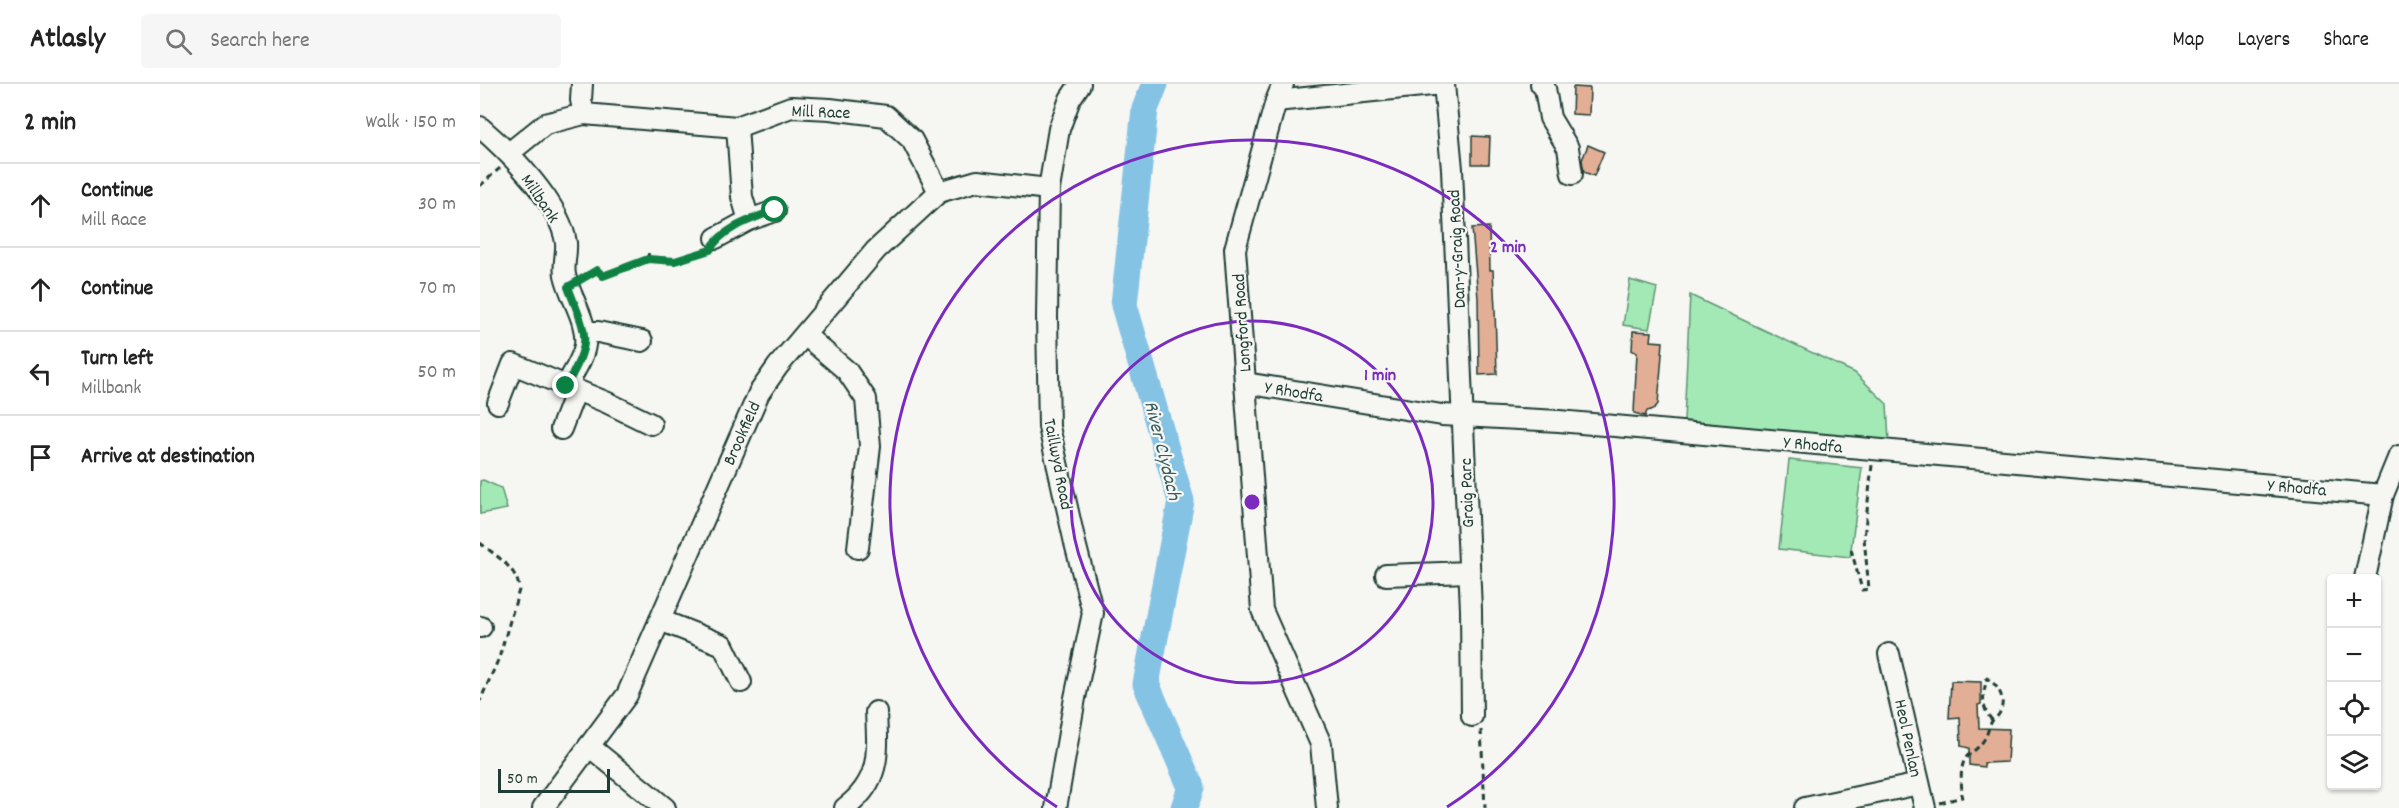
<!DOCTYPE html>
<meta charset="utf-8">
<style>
body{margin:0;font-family:Dekko,sans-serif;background:#f6f6f6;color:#222}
.controls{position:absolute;right:18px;bottom:18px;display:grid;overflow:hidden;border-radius:6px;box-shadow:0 2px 4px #0004}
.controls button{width:54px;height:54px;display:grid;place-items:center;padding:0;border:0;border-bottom:2px solid #e0e0e0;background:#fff;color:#222;font:30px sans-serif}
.scale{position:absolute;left:18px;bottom:15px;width:112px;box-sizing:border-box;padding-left:6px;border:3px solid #1f3d34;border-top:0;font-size:16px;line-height:21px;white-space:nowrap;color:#1f3d34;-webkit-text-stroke:4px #f6f6f2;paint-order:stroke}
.stop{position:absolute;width:18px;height:18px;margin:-14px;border:4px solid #0b8043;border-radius:50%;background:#fff}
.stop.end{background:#0b8043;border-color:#fff;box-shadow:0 2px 6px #0008}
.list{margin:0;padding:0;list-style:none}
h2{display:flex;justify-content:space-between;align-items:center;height:78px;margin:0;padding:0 24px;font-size:26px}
h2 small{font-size:20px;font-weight:400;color:#767676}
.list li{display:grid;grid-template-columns:39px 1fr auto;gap:18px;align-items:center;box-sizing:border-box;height:84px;padding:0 24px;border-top:2px solid #e0e0e0}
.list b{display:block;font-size:22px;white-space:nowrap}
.list p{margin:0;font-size:20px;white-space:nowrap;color:#767676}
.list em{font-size:20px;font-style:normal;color:#767676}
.icon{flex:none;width:33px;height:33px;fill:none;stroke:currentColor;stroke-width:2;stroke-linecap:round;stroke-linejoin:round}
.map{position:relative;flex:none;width:1919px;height:724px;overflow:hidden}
header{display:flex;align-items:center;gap:36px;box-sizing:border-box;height:84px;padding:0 30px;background:#fff;border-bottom:2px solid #e0e0e0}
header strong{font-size:28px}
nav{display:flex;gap:33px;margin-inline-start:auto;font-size:21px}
.search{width:420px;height:54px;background:#f6f6f6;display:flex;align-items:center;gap:15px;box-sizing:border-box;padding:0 21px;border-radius:6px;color:#767676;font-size:22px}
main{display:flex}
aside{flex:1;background:#fff}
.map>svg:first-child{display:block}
</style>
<header>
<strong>Atlasly</strong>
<div class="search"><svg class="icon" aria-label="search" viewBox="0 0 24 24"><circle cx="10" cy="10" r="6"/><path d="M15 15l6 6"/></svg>Search here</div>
<nav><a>Map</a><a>Layers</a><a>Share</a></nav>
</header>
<main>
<aside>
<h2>2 min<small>Walk · 150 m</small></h2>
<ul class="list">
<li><svg class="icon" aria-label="ahead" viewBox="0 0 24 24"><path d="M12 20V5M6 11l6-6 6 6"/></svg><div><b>Continue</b><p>Mill Race</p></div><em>30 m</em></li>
<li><svg class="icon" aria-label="ahead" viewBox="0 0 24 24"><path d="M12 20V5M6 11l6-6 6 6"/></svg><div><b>Continue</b></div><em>70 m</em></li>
<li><svg class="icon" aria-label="left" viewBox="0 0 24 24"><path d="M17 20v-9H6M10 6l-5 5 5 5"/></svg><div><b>Turn left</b><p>Millbank</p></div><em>50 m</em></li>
<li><svg class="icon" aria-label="arrive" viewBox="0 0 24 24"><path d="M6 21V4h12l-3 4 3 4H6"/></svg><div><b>Arrive at destination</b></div></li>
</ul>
</aside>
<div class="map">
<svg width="1919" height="724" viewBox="0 0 1919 724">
<rect width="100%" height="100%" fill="#f6f6f2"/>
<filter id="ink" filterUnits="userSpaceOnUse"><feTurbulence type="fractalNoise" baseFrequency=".0167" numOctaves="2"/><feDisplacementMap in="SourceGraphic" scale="12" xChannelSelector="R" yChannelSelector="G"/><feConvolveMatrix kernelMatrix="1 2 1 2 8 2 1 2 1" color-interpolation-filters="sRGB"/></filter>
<g filter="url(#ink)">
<g fill="#a3e9b5" stroke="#619374" stroke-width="1.5">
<path d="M1150,196L1177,204L1169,245L1143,241Z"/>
<path d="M1210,211L1375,289L1407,320L1409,359L1204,337Z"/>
<path d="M1309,376L1382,384L1370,473L1299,465Z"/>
<path d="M3,396L21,404L27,425L0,430V397Z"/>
</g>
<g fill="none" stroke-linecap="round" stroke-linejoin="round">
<path stroke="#85c3e5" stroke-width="27" d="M675,0L665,25L644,221L701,417L666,600L711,703L704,724"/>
</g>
<g fill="#e2ae95" stroke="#1f3d34" stroke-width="1.5">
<path d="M1093,3L1110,4L1109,31L1092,30Z"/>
<path d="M992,52L1010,53L1009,80H992Z"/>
<path d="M1108,61L1124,68L1114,92L1104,88L1102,76Z"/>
<path d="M1009,143L1010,186H1013L1015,226L1017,290L999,291L998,214L992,144Z"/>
<path d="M1153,247L1172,248L1171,257L1183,258L1178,320L1174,325L1167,327L1165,332L1154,329L1157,268L1152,267Z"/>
<path d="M1471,597L1501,598V620L1498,621L1499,644L1529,645L1527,678L1504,679V683L1489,681V664L1481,662L1480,633L1469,634Z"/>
</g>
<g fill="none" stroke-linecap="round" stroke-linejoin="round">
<defs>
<g id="minor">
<path d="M102,0L101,16L104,30"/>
<path d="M803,0L796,17L755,165L782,526L841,660L847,724"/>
<path d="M964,0L972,85L991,526L992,632"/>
<path d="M1061,0L1065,4L1070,34L1088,64L1092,90"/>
<path d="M796,17L962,0"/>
<path d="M0,43C29,68 81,120 86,159C87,169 83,181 85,191C90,214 108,237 105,261C103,275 93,289 86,302"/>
<path d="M257,43L262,113L269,136"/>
<path d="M29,69L65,40L104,30L257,43L311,23L350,25L406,32L432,56L459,108"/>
<path d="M236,154L269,136L295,127"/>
<path d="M105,248H118L162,257"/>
<path d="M325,251L367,287L386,315L390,362L378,464"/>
<path d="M765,299L962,331L1079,337L1903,411"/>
<path d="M18,319L33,280L128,319L171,340"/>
<path d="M81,345L96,306"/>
<path d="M906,491L989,488"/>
<path d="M1885,494L1903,411L1919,372"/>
<path d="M180,536L243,561L261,598"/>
<path d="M0,543H1"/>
<path d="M1409,570L1445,724"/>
<path d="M109,662L185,724"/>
<path d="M63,724L147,611L279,309L298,282L396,166L459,108L497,97L569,105"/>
<path d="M365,724C401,697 398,669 396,628"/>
<path d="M576,724L595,614L613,529L595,459L569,343L567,233L569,105L579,45L590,15L600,0"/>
<path d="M1325,724L1439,700"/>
</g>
</defs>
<use href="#minor" stroke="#1f3d34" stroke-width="24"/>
<g stroke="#1f3d34" stroke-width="3" stroke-dasharray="6 4.5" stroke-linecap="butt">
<path d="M0,102L20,84"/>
<path d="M168,175L169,165"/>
<path d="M103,194L117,186L122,192L168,175L195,177L225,167"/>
<path d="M0,459C15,471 39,485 39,506L19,574L0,617"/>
<path d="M1371,465L1382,506L1389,505L1384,454L1392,381"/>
<path d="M1001,646L1005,724"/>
<path d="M1460,719L1482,713C1482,701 1479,686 1485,675C1488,670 1495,667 1499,662C1508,653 1507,646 1512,637C1514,635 1517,633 1519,630C1527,616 1519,602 1507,594C1503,610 1500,624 1513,637"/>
</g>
<use href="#minor" stroke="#f6f6f2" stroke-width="20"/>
</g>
</g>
<g fill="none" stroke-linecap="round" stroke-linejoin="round" filter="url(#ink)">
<path stroke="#0b8043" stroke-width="8" d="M86,302C113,254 107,253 88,203L117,186L123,192L168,175L195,177L230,166C242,144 272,135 295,126"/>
</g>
<g fill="none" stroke="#7b2cbf" stroke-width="3">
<circle cx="772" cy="418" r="181"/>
<path d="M577 723A362 362 0 1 1 967 723"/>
</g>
<g text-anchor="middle" stroke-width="4.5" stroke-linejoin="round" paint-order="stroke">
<g font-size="18" fill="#1f3d34" stroke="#f6f6f2">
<text transform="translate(341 27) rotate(2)" y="6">Mill Race</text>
<text transform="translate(61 114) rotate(56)" y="6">Millbank</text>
<text transform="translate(976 165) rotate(-93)" y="6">Dan-y-Graig Road</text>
<text transform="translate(761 239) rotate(-94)" y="6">Longford Road</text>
<text transform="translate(814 307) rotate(9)" y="6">Y Rhodfa</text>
<text transform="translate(261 349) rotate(-66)" y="6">Brookfield</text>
<text transform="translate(1333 360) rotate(5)" y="6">Y Rhodfa</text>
<text transform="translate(579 380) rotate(79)" y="6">Taillwyd Road</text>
<text transform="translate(1817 403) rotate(5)" y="6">Y Rhodfa</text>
<text transform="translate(986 409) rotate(-92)" y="6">Graig Parc</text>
<text transform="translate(1429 654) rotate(78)" y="6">Heol Penlan</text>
</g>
<g font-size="20" font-style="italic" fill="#385e60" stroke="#f6f6f2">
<text transform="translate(684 366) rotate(76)" y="7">River Clydach</text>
</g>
</g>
<circle cx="772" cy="418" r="9" fill="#7b2cbf" stroke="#f6f6f2" stroke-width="3"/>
<g font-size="18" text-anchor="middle" font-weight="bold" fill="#7b2cbf" stroke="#f6f6f2" stroke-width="4.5" stroke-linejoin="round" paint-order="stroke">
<text x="1028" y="168">2 min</text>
<text x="900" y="296">1 min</text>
</g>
</svg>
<div class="controls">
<button>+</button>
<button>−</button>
<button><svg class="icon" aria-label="locate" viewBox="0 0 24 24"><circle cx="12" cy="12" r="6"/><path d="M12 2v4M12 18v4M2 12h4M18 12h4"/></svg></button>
<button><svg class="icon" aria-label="layers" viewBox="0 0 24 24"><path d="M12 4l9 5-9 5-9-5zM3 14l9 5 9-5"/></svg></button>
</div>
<div class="scale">50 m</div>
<div class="stop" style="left:295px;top:126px"></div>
<div class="stop end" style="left:86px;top:302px"></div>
</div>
</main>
